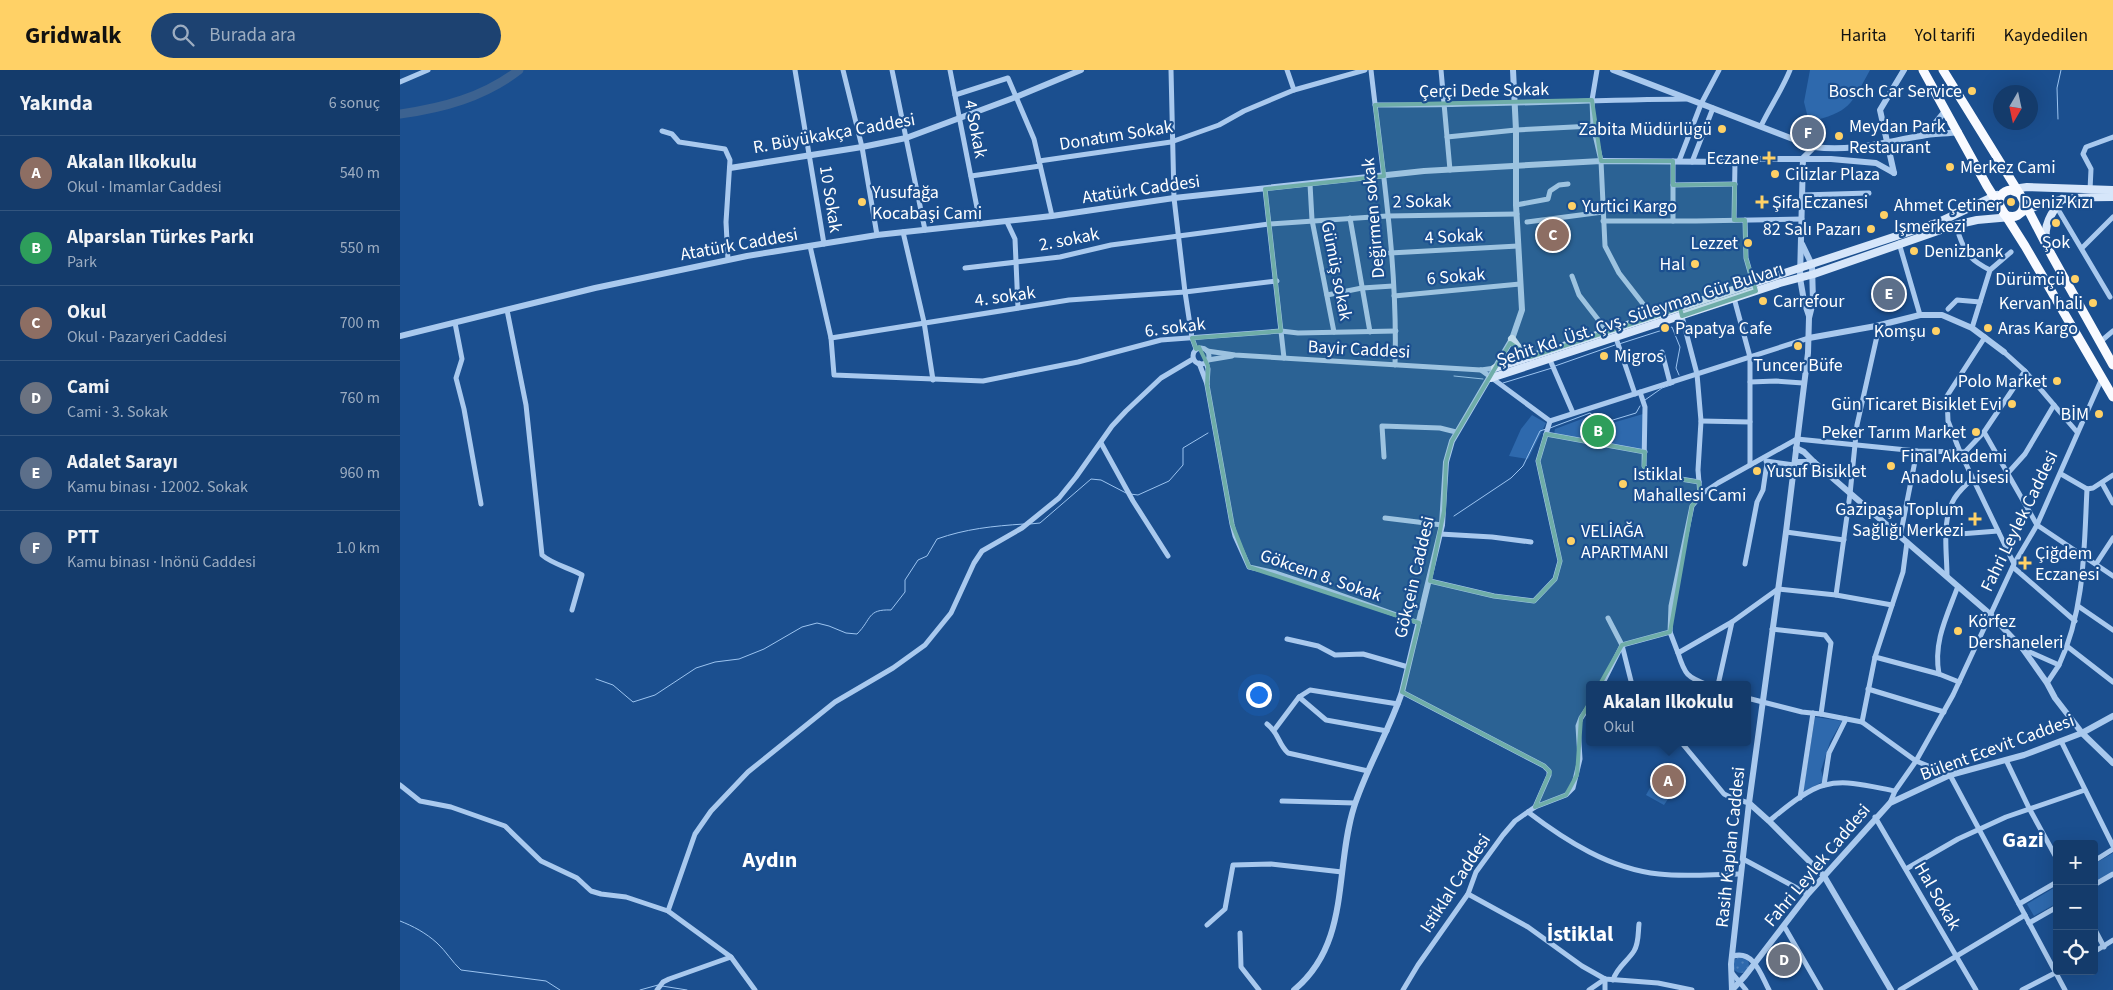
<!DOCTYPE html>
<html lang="tr">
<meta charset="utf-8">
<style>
body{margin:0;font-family:"Source Sans 3",sans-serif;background:#1d4271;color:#f1f3f6}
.controls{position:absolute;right:15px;bottom:15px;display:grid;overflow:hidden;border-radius:5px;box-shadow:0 5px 20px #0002}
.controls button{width:45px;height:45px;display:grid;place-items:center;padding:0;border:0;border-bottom:1px solid #33557e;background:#143b6b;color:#f1f3f6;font:25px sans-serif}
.compass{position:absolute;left:1593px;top:15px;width:45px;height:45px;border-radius:50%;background:#143b6b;box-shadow:0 5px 20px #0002;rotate:189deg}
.you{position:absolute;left:858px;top:624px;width:18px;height:18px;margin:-12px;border:4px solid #fff;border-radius:50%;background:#1a73e8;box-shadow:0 0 0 8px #1a73e833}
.badge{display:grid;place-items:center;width:32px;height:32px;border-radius:50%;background:#ffd166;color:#fff;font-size:16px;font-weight:700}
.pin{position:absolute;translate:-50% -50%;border:2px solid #fff;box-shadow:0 1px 5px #0006}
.popup{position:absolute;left:1186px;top:611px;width:165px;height:65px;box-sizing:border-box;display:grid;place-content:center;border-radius:5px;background:#143b6b;filter:drop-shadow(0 1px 4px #0005);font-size:16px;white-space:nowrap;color:#9dadc1}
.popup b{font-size:19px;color:#f1f3f6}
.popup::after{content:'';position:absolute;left:50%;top:100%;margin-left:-10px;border:10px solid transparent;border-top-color:#143b6b}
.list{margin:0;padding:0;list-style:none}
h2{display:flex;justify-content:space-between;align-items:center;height:65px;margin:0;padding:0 20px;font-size:21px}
h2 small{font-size:16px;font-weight:400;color:#9dadc1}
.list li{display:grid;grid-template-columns:32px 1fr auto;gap:15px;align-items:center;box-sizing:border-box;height:75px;padding:0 20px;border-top:1px solid #33557e}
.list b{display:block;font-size:19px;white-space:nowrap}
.list p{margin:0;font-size:16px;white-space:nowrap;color:#9dadc1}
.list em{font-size:16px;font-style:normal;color:#9dadc1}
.icon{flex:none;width:28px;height:28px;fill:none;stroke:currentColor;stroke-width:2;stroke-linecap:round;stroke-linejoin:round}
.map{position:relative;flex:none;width:1713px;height:920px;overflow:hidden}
header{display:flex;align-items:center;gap:30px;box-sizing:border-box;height:70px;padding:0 25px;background:#ffd166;color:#111}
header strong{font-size:24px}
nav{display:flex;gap:28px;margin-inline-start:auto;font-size:18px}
.search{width:350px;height:45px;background:#1d4271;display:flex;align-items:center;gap:12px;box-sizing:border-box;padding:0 18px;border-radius:28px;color:#9dadc1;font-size:19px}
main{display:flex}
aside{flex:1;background:#143b6b}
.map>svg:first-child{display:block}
</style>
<header>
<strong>Gridwalk</strong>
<div class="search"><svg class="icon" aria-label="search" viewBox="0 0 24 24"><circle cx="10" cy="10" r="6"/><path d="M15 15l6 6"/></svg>Burada ara</div>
<nav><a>Harita</a><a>Yol tarifi</a><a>Kaydedilen</a></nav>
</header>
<main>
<aside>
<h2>Yakında<small>6 sonuç</small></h2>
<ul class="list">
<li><span class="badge" style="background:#8d6e63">A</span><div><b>Akalan Ilkokulu</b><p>Okul · Imamlar Caddesi</p></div><em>540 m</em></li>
<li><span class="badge" style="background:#2e9e5b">B</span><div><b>Alparslan Türkes Parkı</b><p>Park</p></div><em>550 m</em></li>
<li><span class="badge" style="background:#8d6e63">C</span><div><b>Okul</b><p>Okul · Pazaryeri Caddesi</p></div><em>700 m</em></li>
<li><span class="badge" style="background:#6b7280">D</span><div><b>Cami</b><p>Cami · 3. Sokak</p></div><em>760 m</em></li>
<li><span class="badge" style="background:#5c6f8a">E</span><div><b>Adalet Sarayı</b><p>Kamu binası · 12002. Sokak</p></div><em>960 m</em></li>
<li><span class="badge" style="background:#5c6f8a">F</span><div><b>PTT</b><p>Kamu binası · Inönü Caddesi</p></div><em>1.0 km</em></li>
</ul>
</aside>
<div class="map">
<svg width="1713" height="920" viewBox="0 0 1713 920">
<defs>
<pattern id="grass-dots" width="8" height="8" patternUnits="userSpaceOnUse" patternTransform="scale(1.25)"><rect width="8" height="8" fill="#2e69ad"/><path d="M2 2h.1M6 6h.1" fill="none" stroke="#4d80b9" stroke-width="1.8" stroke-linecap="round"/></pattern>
</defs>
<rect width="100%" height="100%" fill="#1b4f8f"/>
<circle fill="url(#grass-dots)" cx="1341" cy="895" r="8"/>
<g fill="#2e69ad">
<path d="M1410,0H1470C1451,35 1450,42 1409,52L1404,32Z"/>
<path d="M1243,344L1242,380L1154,364L1155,359L1190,346L1202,356Z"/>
<path d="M1132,345L1146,353L1128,389L1109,386L1121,359Z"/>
<path d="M1415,647L1442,651L1430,672L1421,700L1424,711L1403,722Z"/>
<path d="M1251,716L1270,726L1264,735L1246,725Z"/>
<path d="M1713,783V802L1694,814V794Z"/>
<path d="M1657,816V833L1634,846L1627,834Z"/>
</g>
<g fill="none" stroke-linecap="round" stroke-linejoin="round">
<g stroke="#9cc4f0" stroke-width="1">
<path d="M1658,49L1657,18L1661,0"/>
<path d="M1219,274L1272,257L1280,277L1276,298L1279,305"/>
<path d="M1155,296L1215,275"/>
<path d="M1054,306L1083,309"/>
<path d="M1103,313L1152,298"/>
<path d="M1245,330L1262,318L1274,314"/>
<path d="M1150,358L1190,343L1203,353L1236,343L1240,336"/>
<path d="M730,424L738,425L769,411L783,395V378L808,363"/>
<path d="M1054,446L1111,408L1123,396L1140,361L1146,359"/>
<path d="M630,454L640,453L691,409L701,410L726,423"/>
<path d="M196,609L213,615L233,632L255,625L296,598L315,592L339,589L364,579L402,557L417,553L429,556L446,563L457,564C472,549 467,539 491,540L505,522V510L518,490L527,486L537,469C565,459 593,456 624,454"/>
<path d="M0,851C13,856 26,863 37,873C46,881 52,892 61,900L146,911L160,920"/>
<path d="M262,916L287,920"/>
<path d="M240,920L258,915"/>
</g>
<path stroke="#3c6290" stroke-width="9" d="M0,44C43,38 84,27 119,0"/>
<g stroke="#a9c9ee" stroke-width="5">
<path d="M395,0L424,174"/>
<path d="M443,0L462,77L477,165"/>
<path d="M492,0L525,160"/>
<path d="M550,0L580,153"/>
<path d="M771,0L774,128L785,222L792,268L796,279"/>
<path d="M887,0L894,20"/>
<path d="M971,0C982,97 998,196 995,295"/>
<path d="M1041,0L1050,100"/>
<path d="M1197,0L1192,30L1193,56L1201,91L1205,176L1219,203L1254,248"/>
<path d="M0,12L28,0"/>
<path d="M555,25L608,8L634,69L652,146"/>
<path d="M975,35C1079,36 1182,30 1286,29"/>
<path d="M1361,56C1370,37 1382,20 1390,0"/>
<path d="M262,61L272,64L279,72L325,79L330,90L326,152L328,190"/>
<path d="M1047,67L1116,60L1193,56"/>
<path d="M639,91L771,72L819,55L844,41L894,20L965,0"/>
<path d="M1273,91V115L1335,114"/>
<path d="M1279,91L1301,34L1319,0"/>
<path d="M1292,92L1313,38"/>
<path d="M571,106L640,96"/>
<path d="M910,114L912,150L934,262"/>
<path d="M1273,115V151"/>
<path d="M865,119L884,288"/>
<path d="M1690,120L1691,99L1683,84L1686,77L1713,67"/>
<path d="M1402,125L1469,123"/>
<path d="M1116,135L1148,129L1150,121L1159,115L1168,114"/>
<path d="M1656,136L1710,227"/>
<path d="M950,148L970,262"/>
<path d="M1334,150L1335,92"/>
<path d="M1345,150L1346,188L1354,216"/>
<path d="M1203,151H1296L1402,149"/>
<path d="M607,152L615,169L618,238"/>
<path d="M1127,152L1203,142"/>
<path d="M503,162L524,252L533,310"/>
<path d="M1559,165C1566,185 1572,191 1590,200"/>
<path d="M1499,173L1520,245"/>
<path d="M410,176L431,268L434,305L583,311L678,292L761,270L881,261L898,263L996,261"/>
<path d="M1682,178L1713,147"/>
<path d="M990,183L1118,176"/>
<path d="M565,198L660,187L711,175L869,154L987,146L1117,144"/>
<path d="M1172,206L1179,225L1207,261"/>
<path d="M927,225L962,218L993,216"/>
<path d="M994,226L1120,214"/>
<path d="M1334,228L1350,287V395"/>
<path d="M1548,239L1557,230L1580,232"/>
<path d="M107,240L126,335L142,485C152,494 170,498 182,505L172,540"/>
<path d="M1281,243L1297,304L1301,351L1298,400L1300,425"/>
<path d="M55,253L62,289L56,308L64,339L81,434"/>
<path d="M1572,258L1590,200L1611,182"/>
<path d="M431,268L669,230L785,222L877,211"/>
<path d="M1216,268L1235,324"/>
<path d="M1700,272L1713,261"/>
<circle cx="801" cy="286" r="8"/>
<path d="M807,281L835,285L1081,300L1095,298"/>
<path d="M1262,282L1270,313"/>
<path d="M1604,282L1625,301L1677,362"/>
<path d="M808,290L832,286"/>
<path d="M1150,290L1173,343"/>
<path d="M806,292L808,299L807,315L832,454L835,466L849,497L876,503L924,519L1019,553"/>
<path d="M799,293L807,314"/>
<path d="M1350,312L1376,311L1403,313"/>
<path d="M1240,322L1245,337L1244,396L1250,404L1299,412"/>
<path d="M1150,351L1409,268"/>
<path d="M1301,351L1350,352"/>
<path d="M1584,362L1637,455L1713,506"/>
<path d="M1146,364L1245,382"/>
<path d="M701,373L733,431L768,486"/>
<path d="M1560,382L1548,351L1547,326L1585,267"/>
<path d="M984,387L982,356L1040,358L1056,362"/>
<path d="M1366,391L1394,395"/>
<path d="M1607,404L1625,384L1654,335"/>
<path d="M1661,404L1687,419"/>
<path d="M1702,413L1713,433"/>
<path d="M1687,419L1693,418L1713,405"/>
<path d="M985,448L1042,455"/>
<path d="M1386,462L1444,470"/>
<path d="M1040,464L1092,467L1131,472"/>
<path d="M1547,465L1598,461"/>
<path d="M1500,467L1517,381"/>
<path d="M1345,494L1357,432L1363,420L1367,393"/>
<path d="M1614,494L1564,390L1565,382L1584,362L1625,301"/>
<path d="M1696,494L1713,468"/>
<path d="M1613,497L1675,551"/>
<path d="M1547,506C1547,484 1542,454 1552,433C1556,423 1565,416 1572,409"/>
<path d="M1030,511L1094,526L1134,531L1155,509L1160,491L1138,391L1150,351L1081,300"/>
<path d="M1558,516C1547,546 1533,572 1539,604L1559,612"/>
<path d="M1436,525L1450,424L1457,355L1477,266L1476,256"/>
<path d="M1678,536L1713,560"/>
<path d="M1270,562L1271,536L1292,436L1303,423L1318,413L1397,369L1517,381L1565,382"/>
<path d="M887,569L918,576L935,585L963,584L1008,597"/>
<path d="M1668,577L1713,612"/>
<path d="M1623,579L1659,595L1647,613"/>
<path d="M1278,583C1285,605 1287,607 1308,615"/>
<path d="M1475,587L1539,604"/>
<path d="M1659,595C1685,540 1684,478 1687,419"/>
<path d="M1202,615L1222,575L1208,548"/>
<path d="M1232,615L1222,575L1270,562L1278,583L1332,552L1378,519L1436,525L1492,535"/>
<path d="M1318,615L1332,552"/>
<path d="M1468,619L1544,642"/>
<path d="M1002,622L1144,696L1149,701V705L1135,737"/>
<path d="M899,627L926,650L987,661"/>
<path d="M1347,628L1402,642L1421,644L1431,573L1425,565L1372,559"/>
<path d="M1421,644L1462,652L1516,691L1550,705L1665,920"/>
<path d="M1462,652L1475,587L1503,502L1507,472"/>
<path d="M867,654C879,663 878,674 888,683L968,701"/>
<path d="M875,659L899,627L910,620L998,634"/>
<path d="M1661,671L1713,776"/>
<path d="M1281,672L1324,724L1332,728L1349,733"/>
<path d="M1606,690L1629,738L1657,789"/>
<path d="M0,715L20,731L51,737L105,756L141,791L177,808L191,821L201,824L226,827L268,841L331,887L355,920"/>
<path d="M1424,715L1429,683L1446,649"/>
<path d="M1400,728L1413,643"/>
<path d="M882,731L955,733"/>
<path d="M1490,733L1495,721L1516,691L1553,625L1614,494L1637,455L1702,308"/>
<path d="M1128,742C1166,771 1210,799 1259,804C1286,807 1314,804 1341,804"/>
<path d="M1475,747L1576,920"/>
<path d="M1369,751C1384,739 1407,719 1425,715C1447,709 1473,717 1495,721"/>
<path d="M1343,789L1408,824"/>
<path d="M1694,791L1713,779"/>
<path d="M1506,799L1558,769L1606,747L1685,720"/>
<path d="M1694,815L1713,804"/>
<path d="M1068,824L1128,857L1182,896L1205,909L1258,913L1292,920"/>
<path d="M1619,834L1657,812"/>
<path d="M268,841L295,764L311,741L348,702L435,632L493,598L525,575L551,543L574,493L582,481L622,458L659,428L676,407L712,356L726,341L761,308L793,289"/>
<path d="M1629,853L1657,837"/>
<path d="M807,855L825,839L833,795L871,794L942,802"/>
<path d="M1384,856L1421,920"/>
<path d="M1694,858L1704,877"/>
<path d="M840,863L841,897L859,920"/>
<path d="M1694,882L1713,870"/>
<path d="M1333,886C1354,880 1361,905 1369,920"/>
<path d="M1332,903L1346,920"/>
<path d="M1205,909V920"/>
<path d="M1213,910C1217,897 1227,892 1234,881C1239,873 1238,862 1239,854"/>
<path d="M257,920L263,912L269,909L331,887"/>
<path d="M1003,920L1018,895L1068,824L1076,802L1103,765L1115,751L1135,737L1166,725L1173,718L1180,689L1178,656L1181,648L1189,636"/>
<path d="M1189,920L1205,909"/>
<path d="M1500,920L1625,845"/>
<path d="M1622,920L1657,902"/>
</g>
<g stroke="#a9c9ee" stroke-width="6">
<path d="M1213,0L1414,77"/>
<path d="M1522,65L1533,56L1546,40"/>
<path d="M330,98L462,77L506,68L616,27L681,0"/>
<path d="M1494,103L1480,40L1504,0"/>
<path d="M1409,246L1404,231L1400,208L1403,88L1414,77C1451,82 1484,72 1521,66C1533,63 1546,64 1559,62"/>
<path d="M0,266L195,218L347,186L477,165L652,146L774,128L1024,101L1201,91L1335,92L1360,89H1431L1476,93L1494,103"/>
<path d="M1409,268L1476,256L1520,245H1542L1572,258L1604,282"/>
<path d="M1396,378L1404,382L1414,392L1590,544L1623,579L1647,613L1655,628L1682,663L1713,693"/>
<path d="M1395,392H1414"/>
<path d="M1349,733L1369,751L1424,806L1491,920"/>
<path d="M894,920C951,873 934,800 954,737C967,697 989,661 1002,622L1042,455L1046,392L1052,371L1112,269L1122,240L1116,135V60L1113,0"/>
<path d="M1332,920L1331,894L1349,733L1386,462L1408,283L1409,248L1413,232L1412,195L1402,174"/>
<path d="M1332,920L1345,906L1408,824L1490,733L1550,705L1624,685L1682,663L1713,646"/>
</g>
<g stroke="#d6e6fa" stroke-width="8">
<path d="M1613,119L1627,117L1713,120"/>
<path d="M1623,142C1653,127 1680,127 1713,127"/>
<path d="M1647,173C1642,156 1652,142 1662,129"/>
<path d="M1112,269L1120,280L1130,287L1539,152L1597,125"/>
<path d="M1095,298L1130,287"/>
<path d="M1091,308L1380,213L1414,204L1555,155L1577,150L1611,147"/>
</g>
<g stroke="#f8faff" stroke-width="9">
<path d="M1523,0L1587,116L1625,176L1713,327"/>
<path d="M1543,0L1621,126L1652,186L1713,295"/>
<path d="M1600,136C1598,127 1602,121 1611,120L1619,123"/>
<path d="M1604,144C1614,150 1624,145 1624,133"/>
</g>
</g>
<path fill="#6fada8" fill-opacity="0.2" stroke="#6fada8" stroke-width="4" stroke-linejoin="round" d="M1192,30L1201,91H1273V115L1335,114L1334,150H1345L1346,188L1356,221L1282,246L1280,238L1130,287L1110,273L1052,371L1046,392L1044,441L1030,511L1094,526L1134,531L1155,509L1160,491L1138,391L1146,364L1245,382L1244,396L1250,404L1299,412L1300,425L1292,436L1270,562L1222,575L1181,648L1177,705L1166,725L1135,737L1150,702L1144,696L1002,622L1019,553L849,497L832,454L807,315L808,296L799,277L796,279L792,268L881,261L865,119L984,106L975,35Z"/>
<g fill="#ffd166" stroke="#1b4f8f" stroke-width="2">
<circle cx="1572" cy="21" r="5"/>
<circle cx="1322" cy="59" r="5"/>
<circle cx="1439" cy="66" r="5"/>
<path d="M1366.5 80.5h5v5h5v5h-5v5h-5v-5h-5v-5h5z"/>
<circle cx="1550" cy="97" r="5"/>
<circle cx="1375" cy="104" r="5"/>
<circle cx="462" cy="132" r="5"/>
<path d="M1359.5 124.5h5v5h5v5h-5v5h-5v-5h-5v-5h5z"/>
<circle cx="1611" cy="132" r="5"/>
<circle cx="1172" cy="136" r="5"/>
<circle cx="1484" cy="145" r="5"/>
<circle cx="1656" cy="153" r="5"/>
<circle cx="1471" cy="159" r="5"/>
<circle cx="1348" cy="173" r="5"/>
<circle cx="1514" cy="181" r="5"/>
<circle cx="1295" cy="194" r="5"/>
<circle cx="1675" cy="209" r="5"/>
<circle cx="1363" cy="231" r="5"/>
<circle cx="1693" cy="233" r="5"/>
<circle cx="1265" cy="258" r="5"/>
<circle cx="1588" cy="258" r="5"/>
<circle cx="1536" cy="261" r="5"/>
<circle cx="1398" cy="276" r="5"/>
<circle cx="1204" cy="286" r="5"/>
<circle cx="1657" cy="311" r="5"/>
<circle cx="1612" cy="334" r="5"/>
<circle cx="1699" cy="344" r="5"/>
<circle cx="1576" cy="362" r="5"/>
<circle cx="1491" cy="396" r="5"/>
<circle cx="1357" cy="401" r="5"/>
<circle cx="1223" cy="414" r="5"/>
<path d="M1572.5 441.5h5v5h5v5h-5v5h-5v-5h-5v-5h5z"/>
<circle cx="1171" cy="471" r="5"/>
<path d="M1622.5 485.5h5v5h5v5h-5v5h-5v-5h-5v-5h5z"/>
<circle cx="1558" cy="561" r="5"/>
</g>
<g text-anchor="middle" stroke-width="4.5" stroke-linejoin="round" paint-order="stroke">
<g font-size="18" fill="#fff" stroke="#1b4f8f">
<text transform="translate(1084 20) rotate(-1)" y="6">Çerçi Dede Sokak</text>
<text transform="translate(576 59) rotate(79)" y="6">4 Sokak</text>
<text transform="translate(434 63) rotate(-10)" y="6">R. Büyükakça Caddesi</text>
<text transform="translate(716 65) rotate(-9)" y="6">Donatım Sokak</text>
<text transform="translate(741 119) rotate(-8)" y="6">Atatürk Caddesi</text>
<text transform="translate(431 129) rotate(81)" y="6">10 Sokak</text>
<text transform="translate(1022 131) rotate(-1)" y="6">2 Sokak</text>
<text transform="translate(973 148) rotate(-95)" y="6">Değirmen sokak</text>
<text transform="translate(1054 166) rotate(-3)" y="6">4 Sokak</text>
<text transform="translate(669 169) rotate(-11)" y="6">2. sokak</text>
<text transform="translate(339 174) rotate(-10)" y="6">Atatürk Caddesi</text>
<text transform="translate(937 201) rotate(79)" y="6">Gümüş sokak</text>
<text transform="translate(1056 206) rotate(-5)" y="6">6 Sokak</text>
<text transform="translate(605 226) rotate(-8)" y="6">4. sokak</text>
<text transform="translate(1240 244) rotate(-18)" y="6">Şehit Kd. Üst. Çvş. Süleyman Gür Bulvarı</text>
<text transform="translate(775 257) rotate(-7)" y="6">6. sokak</text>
<text transform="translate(959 279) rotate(3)" y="6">Bayir Caddesi</text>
<text transform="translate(1619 451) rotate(-64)" y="6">Fahri Leylek Caddesi</text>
<text transform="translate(921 505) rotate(19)" y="6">Gökceın 8. Sokak</text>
<text transform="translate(1014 507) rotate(-77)" y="6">Gökçein Caddesi</text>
<text transform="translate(1597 677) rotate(-20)" y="6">Bülent Ecevit Caddesi</text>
<text transform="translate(1330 777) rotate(-84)" y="6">Rasih Kaplan Caddesi</text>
<text transform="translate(1417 795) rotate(-50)" y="6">Fahri Leylek Caddesi</text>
<text transform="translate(1055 813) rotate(-57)" y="6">Istiklal Caddesi</text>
<text transform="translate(1538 826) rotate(60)" y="6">Hal Sokak</text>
</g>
<g font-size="18" fill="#fff" stroke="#1b4f8f" text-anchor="start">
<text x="1562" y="27" text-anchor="end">Bosch Car Service</text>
<text x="1449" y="62">Meydan Park<tspan x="1449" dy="21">Restaurant</tspan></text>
<text x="1312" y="65" text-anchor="end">Zabita Müdürlügü</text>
<text x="1359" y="94" text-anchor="end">Eczane</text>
<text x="1560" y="103">Merkez Cami</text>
<text x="1385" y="110">Cilizlar Plaza</text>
<text x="472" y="128">Yusufağa<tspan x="472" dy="21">Kocabaşi Cami</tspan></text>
<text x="1372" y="138">Şifa Eczanesi</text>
<text x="1621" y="138">Deniz Kızı</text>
<text x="1494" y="141">Ahmet Çetiner<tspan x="1494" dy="21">Işmerkezi</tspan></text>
<text x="1182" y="142">Yurtici Kargo</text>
<text x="1461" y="165" text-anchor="end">82 Salı Pazarı</text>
<text x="1656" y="178" text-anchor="middle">Şok</text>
<text x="1338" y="179" text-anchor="end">Lezzet</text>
<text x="1524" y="187">Denizbank</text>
<text x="1285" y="200" text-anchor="end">Hal</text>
<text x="1665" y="215" text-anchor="end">Dürümçü</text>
<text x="1373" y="237">Carrefour</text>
<text x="1683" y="239" text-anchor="end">Kervan hali</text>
<text x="1275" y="264">Papatya Cafe</text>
<text x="1598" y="264">Aras Kargo</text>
<text x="1526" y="267" text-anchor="end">Komşu</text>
<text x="1214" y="292">Migros</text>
<text x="1398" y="301" text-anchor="middle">Tuncer Büfe</text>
<text x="1647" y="317" text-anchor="end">Polo Market</text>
<text x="1602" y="340" text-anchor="end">Gün Ticaret Bisiklet Evi</text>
<text x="1689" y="350" text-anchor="end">BİM</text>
<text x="1566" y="368" text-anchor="end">Peker Tarım Market</text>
<text x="1501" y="392">Final Akademi<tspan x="1501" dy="21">Anadolu Lisesi</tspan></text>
<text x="1367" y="407">Yusuf Bisiklet</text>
<text x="1233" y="410">Istiklal<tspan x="1233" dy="21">Mahallesi Cami</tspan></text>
<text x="1564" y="445" text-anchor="end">Gazipaşa Toplum<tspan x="1564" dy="21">Sağlığı Merkezi</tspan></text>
<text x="1181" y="467">VELİAĞA<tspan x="1181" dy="21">APARTMANI</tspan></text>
<text x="1635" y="489">Çiğdem<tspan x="1635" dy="21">Eczanesi</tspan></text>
<text x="1568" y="557">Körfez<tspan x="1568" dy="21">Dershaneleri</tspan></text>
</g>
<g font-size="22" font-weight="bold" fill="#fff" stroke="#1b4f8f">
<text x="1623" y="777">Gazi</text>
<text x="370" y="797">Aydın</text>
<text x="1180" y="871">İstiklal</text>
</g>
</g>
</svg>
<div class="controls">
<button>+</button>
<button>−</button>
<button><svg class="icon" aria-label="locate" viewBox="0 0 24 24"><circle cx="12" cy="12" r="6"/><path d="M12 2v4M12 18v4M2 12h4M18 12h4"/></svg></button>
</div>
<svg class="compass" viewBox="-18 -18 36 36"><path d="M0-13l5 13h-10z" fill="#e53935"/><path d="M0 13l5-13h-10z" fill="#9dadc1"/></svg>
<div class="you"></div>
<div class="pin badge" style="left:1268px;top:711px;background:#8d6e63">A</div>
<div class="popup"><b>Akalan Ilkokulu</b>Okul</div>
<div class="pin badge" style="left:1198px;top:361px;background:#2e9e5b">B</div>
<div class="pin badge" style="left:1153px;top:165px;background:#8d6e63">C</div>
<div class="pin badge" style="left:1384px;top:890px;background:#6b7280">D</div>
<div class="pin badge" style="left:1489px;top:224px;background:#5c6f8a">E</div>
<div class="pin badge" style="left:1408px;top:63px;background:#5c6f8a">F</div>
</div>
</main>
